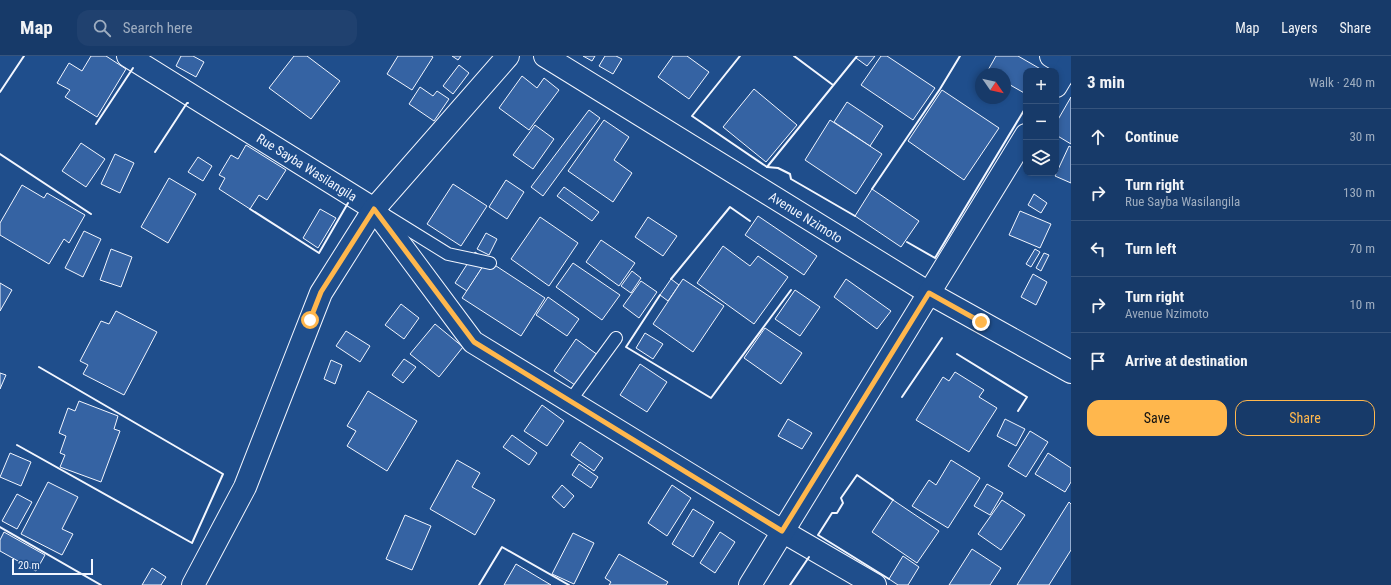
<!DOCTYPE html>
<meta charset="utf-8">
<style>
body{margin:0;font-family:"Roboto Condensed",sans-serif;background:#20416f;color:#f1f3f6}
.controls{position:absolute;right:12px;top:12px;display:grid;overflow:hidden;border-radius:8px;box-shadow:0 2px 6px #0003}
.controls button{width:36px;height:36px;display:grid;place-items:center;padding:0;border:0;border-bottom:1px solid #36547d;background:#173a69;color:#f1f3f6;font:20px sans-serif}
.compass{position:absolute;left:975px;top:12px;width:36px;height:36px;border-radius:50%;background:#173a69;box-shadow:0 2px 6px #0003;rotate:124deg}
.scale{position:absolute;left:12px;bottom:10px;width:81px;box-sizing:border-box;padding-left:4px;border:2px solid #f2f6ff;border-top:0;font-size:11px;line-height:14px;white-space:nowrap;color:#f2f6ff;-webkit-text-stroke:3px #1f4e8c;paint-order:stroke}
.stop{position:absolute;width:12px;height:12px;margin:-9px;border:3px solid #ffb74d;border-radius:50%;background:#fff}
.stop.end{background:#ffb74d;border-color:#fff;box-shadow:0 1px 4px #0008}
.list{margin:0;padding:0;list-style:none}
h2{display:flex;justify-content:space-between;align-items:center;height:52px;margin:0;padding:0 16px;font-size:17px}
h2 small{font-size:13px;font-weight:400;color:#9eadc0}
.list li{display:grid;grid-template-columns:26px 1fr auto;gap:12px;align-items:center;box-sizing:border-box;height:56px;padding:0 16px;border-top:1px solid #36547d}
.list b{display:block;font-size:15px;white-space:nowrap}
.list p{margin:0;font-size:13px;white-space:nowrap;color:#9eadc0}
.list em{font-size:13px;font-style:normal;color:#9eadc0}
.actions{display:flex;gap:8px;padding:12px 16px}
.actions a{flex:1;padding:9px 0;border:1px solid #ffb74d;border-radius:12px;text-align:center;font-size:14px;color:#ffb74d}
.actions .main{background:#ffb74d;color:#111}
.icon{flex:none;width:22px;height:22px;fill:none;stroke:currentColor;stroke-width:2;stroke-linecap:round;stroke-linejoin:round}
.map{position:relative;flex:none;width:1071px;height:529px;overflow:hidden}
header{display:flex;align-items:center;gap:24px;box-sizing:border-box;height:56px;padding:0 20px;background:#173a69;border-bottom:1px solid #36547d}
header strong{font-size:19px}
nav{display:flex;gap:22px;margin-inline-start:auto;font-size:14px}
.search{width:280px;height:36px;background:#20416f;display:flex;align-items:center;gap:10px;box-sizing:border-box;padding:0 14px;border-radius:12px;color:#9eadc0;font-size:15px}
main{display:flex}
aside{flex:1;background:#173a69}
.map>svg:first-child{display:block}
</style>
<header>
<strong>Map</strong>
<div class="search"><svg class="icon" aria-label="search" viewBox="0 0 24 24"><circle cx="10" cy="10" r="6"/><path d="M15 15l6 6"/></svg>Search here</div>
<nav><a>Map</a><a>Layers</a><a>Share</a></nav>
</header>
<main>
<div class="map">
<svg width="1071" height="529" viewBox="0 0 1071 529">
<rect width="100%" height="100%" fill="#1f4e8c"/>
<g fill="#3563a3" stroke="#f2f6ff">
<path d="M91,0H106L126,13L97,61L65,41L70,34L57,27L69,7L82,15Z"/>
<path d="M181,0H193L204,6L196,21L176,10Z"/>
<path d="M294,0H307L340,25L311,63L269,32Z"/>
<path d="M398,0H431L433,1L412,34L387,18Z"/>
<path d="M452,0H461L458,4Z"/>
<path d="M583,0H595L592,5Z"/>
<path d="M605,0H616L622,3L613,18L599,10Z"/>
<path d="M673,0H687L709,16L689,43L658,21Z"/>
<path d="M857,0H875L867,10L856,2Z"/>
<path d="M881,0H887L935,32L913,64L861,29Z"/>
<path d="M996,0H1018L1044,15H1026V38L1005,26V18H991L987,16Z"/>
<path d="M459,9L469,17L453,38L443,30Z"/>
<path d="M522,20L537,32L544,22L559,34L529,74L499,52Z"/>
<path d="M420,31L433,40L437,35L449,43L434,65L409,48Z"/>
<path d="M754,33L797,69L766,106L723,71Z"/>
<path d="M942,34L999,72L964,124L908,85Z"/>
<path d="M1071,41V88L1056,79V67Z"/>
<path d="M847,46L883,70L870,90L834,66Z"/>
<path d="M589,54L600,62L543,140L531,131Z"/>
<path d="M604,64L629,81L614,104L632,117L613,146L568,115Z"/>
<path d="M830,64L882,98L856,138L805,104Z"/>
<path d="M535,69L554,83L533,113L513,99Z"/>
<path d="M81,87L105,103L86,131L62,115Z"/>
<path d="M246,89L286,114L267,144L259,139L250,153L219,133L225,122L219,119L231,99L238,103Z"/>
<path d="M1069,90L1071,91V127L1055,120Z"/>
<path d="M115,98L134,107L120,137L101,128Z"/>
<path d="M198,101L212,110L203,125L188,116Z"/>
<path d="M169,122L196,138L168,187L141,171Z"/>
<path d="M506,124L524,136L507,163L489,151Z"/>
<path d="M453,128L487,150L461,190L427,168Z"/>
<path d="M22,129L44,142L47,137L85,159L69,187L64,183L49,208L0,179V167Z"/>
<path d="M564,131L599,156L592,165L557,140Z"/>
<path d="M872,133L919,165L901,191L855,160Z"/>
<path d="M1034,138L1047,147L1041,157L1028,149Z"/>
<path d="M320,153L336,162L318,192L303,182Z"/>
<path d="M1020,155L1051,168L1040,192L1009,179Z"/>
<path d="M758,160L817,200L804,219L745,179Z"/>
<path d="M540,161L578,187L549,230L511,203Z"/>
<path d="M648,161L677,180L663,200L635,181Z"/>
<path d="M84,175L101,183L83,221L65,212Z"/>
<path d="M486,177L497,183L489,199L477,193Z"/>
<path d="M601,184L635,207L619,230L586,206Z"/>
<path d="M723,190L750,210L758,200L788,221L754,268L697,227Z"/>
<path d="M111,193L132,201L121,231L100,224Z"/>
<path d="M1035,193L1040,196L1031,211L1026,208Z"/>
<path d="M475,196L487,204L467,235L455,227Z"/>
<path d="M1044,197L1049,199L1041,215L1036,212Z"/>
<path d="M487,204L545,242L521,280L462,242Z"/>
<path d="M573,207L620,239L602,264L556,231Z"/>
<path d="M632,215L641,222L631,237L621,230Z"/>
<path d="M1033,218L1047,226L1036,249L1021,241Z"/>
<path d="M671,223L679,229L668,245L660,239Z"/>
<path d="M683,223L724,250L693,296L653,268Z"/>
<path d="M846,223L891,255L877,273L834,241Z"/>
<path d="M641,225L657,236L639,262L623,250Z"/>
<path d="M0,227L12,234L0,255Z"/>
<path d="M795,234L820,251L800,280L775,263Z"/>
<path d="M548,241L579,263L567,280L536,259Z"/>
<path d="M401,248L419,262L404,283L385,269Z"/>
<path d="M116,255L157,276L124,339L83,318L88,309L80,305L101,265L109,268Z"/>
<path d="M435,268L463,291L439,321L410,298Z"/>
<path d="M765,272L802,297L781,328L744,302Z"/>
<path d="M346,275L370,290L360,306L336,290Z"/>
<path d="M645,277L663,288L653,303L636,292Z"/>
<path d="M576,283L602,302L581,333L554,315Z"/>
<path d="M404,303L416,311L403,327L392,319Z"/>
<path d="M331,304L342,309L335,328L324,323Z"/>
<path d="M640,308L667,326L647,356L620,339Z"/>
<path d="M955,316L984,334L979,341L997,352L969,396L916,364L943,321L949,325Z"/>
<path d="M0,317L6,319L0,333Z"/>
<path d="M368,335L417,365L387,415L347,390L356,375L347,370Z"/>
<path d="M79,345L118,360L114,373L120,375L101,426L60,411L65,399L60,397L66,380L59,377L68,352L75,355Z"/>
<path d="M542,349L564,365L547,390L524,375Z"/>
<path d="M788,363L812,377L802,393L778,380Z"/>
<path d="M1005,363L1025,373L1016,390L997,380Z"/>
<path d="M1030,375L1048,386L1026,421L1008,410Z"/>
<path d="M512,379L537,397L529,409L503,391Z"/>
<path d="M580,386L603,402L594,415L571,399Z"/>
<path d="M10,397L31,406L21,430L0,421Z"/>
<path d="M1048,397L1071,412V426L1065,436L1035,418Z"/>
<path d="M457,404L480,417L472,431L495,444L475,479L430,453Z"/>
<path d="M951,404L980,422L948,472L912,450L929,424L936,429Z"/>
<path d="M579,408L598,421L591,432L572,419Z"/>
<path d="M48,426L78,441L62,473L73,478L62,499L21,478Z"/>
<path d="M987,428L1003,437L990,459L974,450Z"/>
<path d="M562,429L574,440L564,452L552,441Z"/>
<path d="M672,429L691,442L667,480L648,467Z"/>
<path d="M17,438L32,446L17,473L2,465Z"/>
<path d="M893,444L939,475L917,507L872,476Z"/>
<path d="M1002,444L1025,459L1001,494L978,478Z"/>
<path d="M1069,446L1071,448V494L1049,529H1017Z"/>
<path d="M693,453L714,466L693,501L672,488Z"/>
<path d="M405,459L431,470L412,514L386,503Z"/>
<path d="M4,476L45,499L36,515L0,495V484Z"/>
<path d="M720,476L735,486L715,517L700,507Z"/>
<path d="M573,477L594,487L574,528L552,518Z"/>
<path d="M972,493L1001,512L990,529H949Z"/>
<path d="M619,498L668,526L666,529H609L611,526L605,522Z"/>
<path d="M903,500L919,511L908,529H898L889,523Z"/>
<path d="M516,508L551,529H504Z"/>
<path d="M152,512L166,521L161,529H142Z"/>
</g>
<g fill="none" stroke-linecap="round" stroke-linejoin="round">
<defs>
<g id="service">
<path d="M385,159L448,198L490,207"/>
<path d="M570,345L616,282"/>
</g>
<g id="minor">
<path d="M128,0L374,153L473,286L782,475L875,529"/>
<path d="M545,0L929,237L1071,316"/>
<path d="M1051,0L1071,12"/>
<path d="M1056,30L1071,5"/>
<path d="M193,529L245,431L321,237L374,153L508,0"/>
<path d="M750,529L1026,79"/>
</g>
</defs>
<use href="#service" stroke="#f2f6ff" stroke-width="14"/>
<use href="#minor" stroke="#f2f6ff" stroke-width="24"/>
<use href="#service" stroke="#1f4e8c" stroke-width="12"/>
<use href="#minor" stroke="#1f4e8c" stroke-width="22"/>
<g stroke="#f2f6ff" stroke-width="2">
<path d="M740,0L692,60L767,111"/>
<path d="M794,0L833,29"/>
<path d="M0,36L24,0"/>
<path d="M96,68L133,12"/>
<path d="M155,96L187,47H188"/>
<path d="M0,98L91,158"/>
<path d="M872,133L940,33L960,0"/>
<path d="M250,153L319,197L348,147"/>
<path d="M855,160L791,123L790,118L778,112L767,111L857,0"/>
<path d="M907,186L935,202L1026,51"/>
<path d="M671,223L730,151L750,165"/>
<path d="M660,239L626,291L711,342L791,234"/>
<path d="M957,298L1027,341L1018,355"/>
<path d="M902,341L942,282"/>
<path d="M17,389L192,487L223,418L39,311"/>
<path d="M0,471L101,529"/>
<path d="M889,523L818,479L832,457H837L843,447L841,442L857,419L893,444"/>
<path d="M479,529L502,491L569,529"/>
<path d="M790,529L809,501"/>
</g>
</g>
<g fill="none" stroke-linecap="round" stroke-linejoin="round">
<path stroke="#ffb74d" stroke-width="5" d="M310,264L321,236L374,153L474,286L782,475L929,237L981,266"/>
</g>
<g text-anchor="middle" stroke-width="3" stroke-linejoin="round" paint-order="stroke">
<g font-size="13" fill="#f2f6ff" stroke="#1f4e8c">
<text transform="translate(307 111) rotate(32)" y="5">Rue Sayba Wasilangila</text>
<text transform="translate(806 161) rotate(32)" y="5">Avenue Nzimoto</text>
</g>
</g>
</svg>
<div class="controls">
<button>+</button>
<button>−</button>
<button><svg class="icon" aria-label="layers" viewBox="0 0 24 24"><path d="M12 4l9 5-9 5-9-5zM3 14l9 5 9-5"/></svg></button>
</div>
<svg class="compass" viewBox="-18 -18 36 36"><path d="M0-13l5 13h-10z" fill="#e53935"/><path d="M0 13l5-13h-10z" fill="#9eadc0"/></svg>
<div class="scale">20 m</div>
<div class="stop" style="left:310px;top:264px"></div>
<div class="stop end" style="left:981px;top:266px"></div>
</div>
<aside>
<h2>3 min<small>Walk · 240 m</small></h2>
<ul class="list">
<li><svg class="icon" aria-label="ahead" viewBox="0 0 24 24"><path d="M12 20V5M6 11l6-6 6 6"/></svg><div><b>Continue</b></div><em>30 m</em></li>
<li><svg class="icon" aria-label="right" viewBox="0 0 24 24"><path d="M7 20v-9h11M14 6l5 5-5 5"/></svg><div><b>Turn right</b><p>Rue Sayba Wasilangila</p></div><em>130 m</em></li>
<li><svg class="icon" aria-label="left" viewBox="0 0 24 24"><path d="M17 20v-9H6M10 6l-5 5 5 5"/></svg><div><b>Turn left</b></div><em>70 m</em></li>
<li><svg class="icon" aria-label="right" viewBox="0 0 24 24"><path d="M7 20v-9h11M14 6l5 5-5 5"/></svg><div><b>Turn right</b><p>Avenue Nzimoto</p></div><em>10 m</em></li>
<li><svg class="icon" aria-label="arrive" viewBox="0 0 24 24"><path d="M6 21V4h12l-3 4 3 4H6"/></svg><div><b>Arrive at destination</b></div></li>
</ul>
<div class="actions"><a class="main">Save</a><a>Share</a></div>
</aside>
</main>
